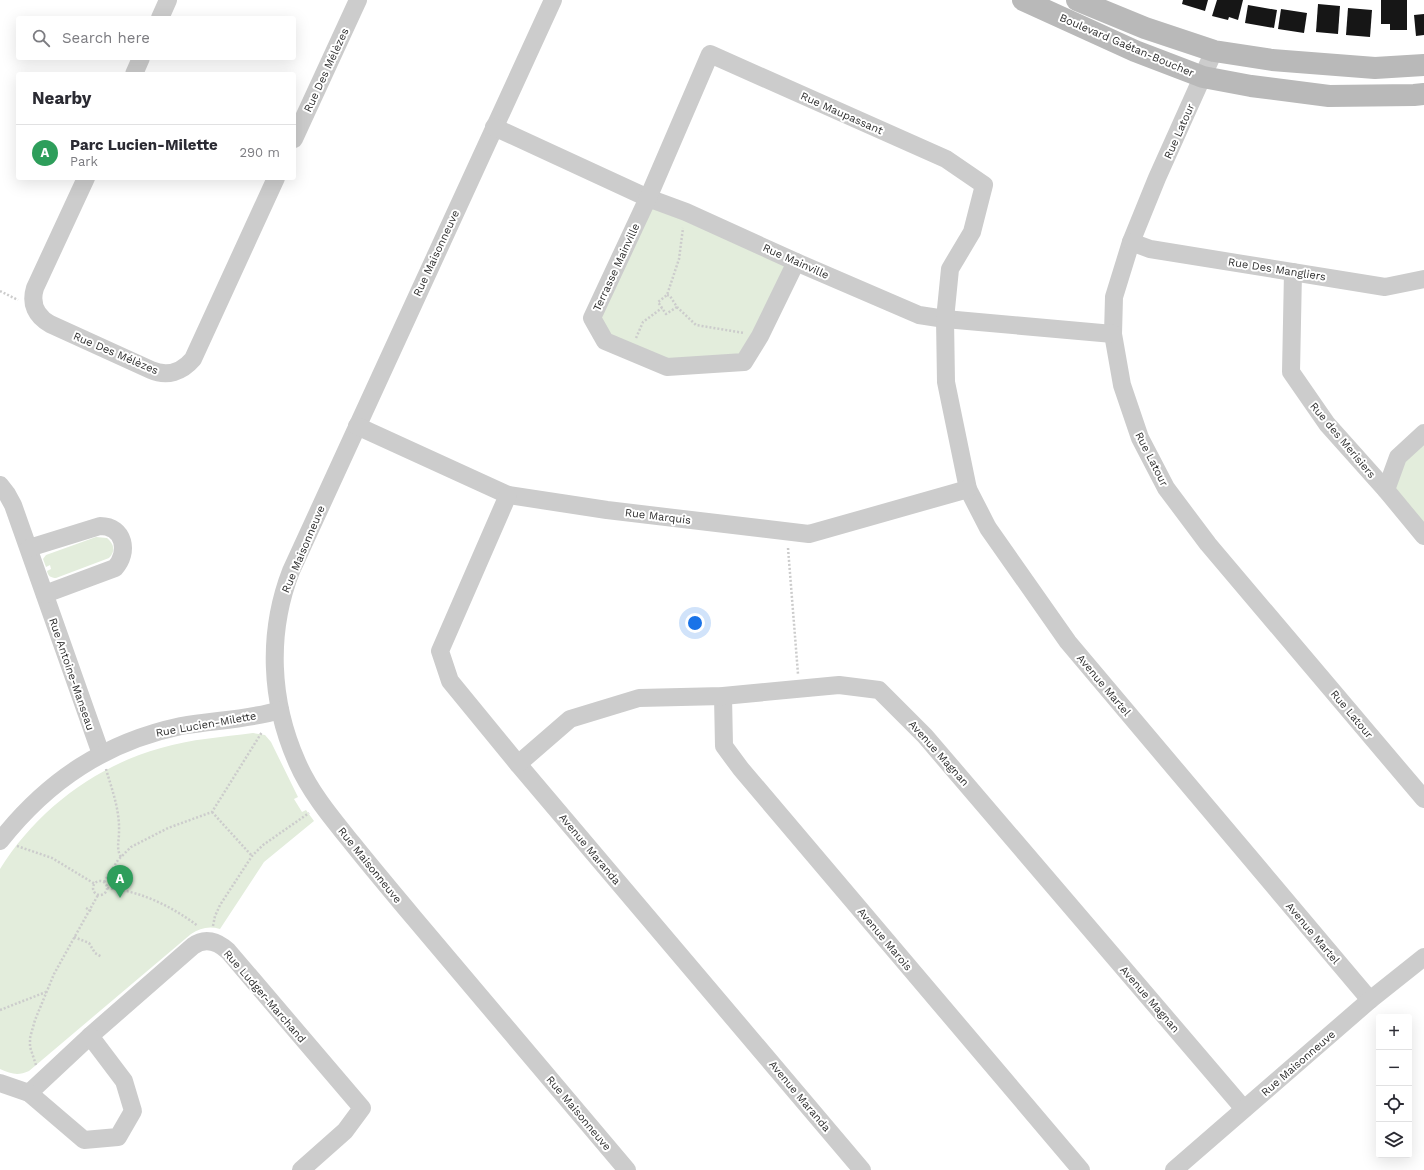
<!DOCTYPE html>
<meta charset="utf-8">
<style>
body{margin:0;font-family:"Work Sans",sans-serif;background:#f7f7f7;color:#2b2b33}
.controls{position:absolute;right:12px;bottom:12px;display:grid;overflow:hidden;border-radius:4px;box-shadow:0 4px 16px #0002}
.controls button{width:36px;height:36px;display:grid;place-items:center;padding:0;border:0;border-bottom:1px solid #e1e1e2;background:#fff;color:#2b2b33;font:20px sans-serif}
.you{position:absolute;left:695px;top:623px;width:14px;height:14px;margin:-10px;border:3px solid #fff;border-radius:50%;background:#1a73e8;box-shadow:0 0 0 6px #1a73e833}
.badge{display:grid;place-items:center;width:26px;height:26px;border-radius:50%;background:#111827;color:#fff;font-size:13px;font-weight:700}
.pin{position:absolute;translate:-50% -33px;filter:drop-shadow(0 1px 2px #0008)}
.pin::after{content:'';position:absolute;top:21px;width:14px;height:12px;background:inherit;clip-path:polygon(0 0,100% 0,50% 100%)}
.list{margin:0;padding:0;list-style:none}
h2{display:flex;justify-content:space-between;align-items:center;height:52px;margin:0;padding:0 16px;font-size:17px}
h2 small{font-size:13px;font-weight:400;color:#7c7c81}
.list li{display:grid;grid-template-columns:26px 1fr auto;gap:12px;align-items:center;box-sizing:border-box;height:56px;padding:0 16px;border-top:1px solid #e1e1e2}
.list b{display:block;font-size:15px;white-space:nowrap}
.list p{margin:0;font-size:13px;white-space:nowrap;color:#7c7c81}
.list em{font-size:13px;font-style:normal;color:#7c7c81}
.icon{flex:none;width:22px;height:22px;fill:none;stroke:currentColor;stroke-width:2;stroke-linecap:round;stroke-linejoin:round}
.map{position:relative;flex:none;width:1424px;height:1170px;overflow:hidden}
.search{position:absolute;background:#fff;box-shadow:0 4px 16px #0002;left:16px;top:16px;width:280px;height:44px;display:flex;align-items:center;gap:10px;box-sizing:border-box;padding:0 14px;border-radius:4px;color:#7c7c81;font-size:15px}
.panel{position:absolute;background:#fff;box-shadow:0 4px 16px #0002;left:16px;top:72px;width:280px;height:108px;border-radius:4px}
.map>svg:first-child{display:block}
</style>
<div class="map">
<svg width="1424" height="1170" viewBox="0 0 1424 1170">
<rect width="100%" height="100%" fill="#fff"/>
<g fill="#e3eddc">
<path d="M648,198L796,262L744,362L667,367L605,341L592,318Z"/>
<path d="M1424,433V536L1386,490Z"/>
<path d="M96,537L107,538C114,544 116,551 109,558L56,578C51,578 48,576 47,571L51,569L50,565L46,567L43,559L46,555Z"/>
<path d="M253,733L265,735L271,742L298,797L294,799L302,812L306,810L314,821L264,862L220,929C209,926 200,928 191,934L29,1071C18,1076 11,1074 0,1069V869C36,811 95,766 161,748C191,739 223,737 253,733Z"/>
</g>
<g fill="#161616">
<path d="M1183,0H1208L1205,11L1182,4Z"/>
<path d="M1217,0H1243L1238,20L1229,17L1228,20L1212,16Z"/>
<path d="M1381,0H1407V30H1390V24H1381Z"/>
<path d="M1318,4L1340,6L1338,34L1316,32Z"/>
<path d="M1248,5L1277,10L1274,28L1245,23Z"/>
<path d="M1348,8L1372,10L1370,37L1346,35Z"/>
<path d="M1281,9L1307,13L1304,33L1278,29Z"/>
<path d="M1424,14V35L1416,36L1414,15Z"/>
</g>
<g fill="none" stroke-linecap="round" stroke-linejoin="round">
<g stroke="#ccc" stroke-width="2.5" stroke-dasharray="2 2" stroke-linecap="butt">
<path d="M0,291L18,300"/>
<path d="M667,295L670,296L677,307L696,325L744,333"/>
<path d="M677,307L666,314L658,302L667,295L679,259L683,228"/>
<path d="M636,338L643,322L662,308"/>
<path d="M788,548L798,674"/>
<path d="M106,769C112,790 120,810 119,833C119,841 116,849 121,857"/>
<path d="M212,812L252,856"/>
<path d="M17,846L52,858L95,884"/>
<circle cx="100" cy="888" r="7"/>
<path d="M104,882L118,860L131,847L168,828L212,812L262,732"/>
<path d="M107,888C141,891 171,906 198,926"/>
<path d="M86,908L93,912"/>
<path d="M213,926L215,916L220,905L252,856L263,845L309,813"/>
<path d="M74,937L89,943L95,953L102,957"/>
<path d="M0,1010L46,992"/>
<path d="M36,1065L30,1047V1038L35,1020L54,974L98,895"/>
</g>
<g stroke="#ccc" stroke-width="18">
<path d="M553,0L291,571C267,633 270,701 297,762C310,792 331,817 352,843C372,868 393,893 414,918C485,1002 556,1086 627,1170"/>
<path d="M160,18L168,0"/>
<path d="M1214,51L1157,178L1131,242L1114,297L1113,334L1122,385L1140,438L1166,488L1208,544L1424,799"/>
<path d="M134,74L141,58"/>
<path d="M494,127L648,198L686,212L796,262L919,315L945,319L1113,334"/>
<path d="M294,139L358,0"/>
<path d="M86,178L35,288C30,304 36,316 50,324L151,370C167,377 182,372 193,359L276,178"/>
<path d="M1131,242L1150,249L1385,287L1424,279"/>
<path d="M796,262L760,336L744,362L667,367L605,341L592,318L648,198L710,54L946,159L984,185L972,232L950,269L945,319L946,382L968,489L988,528L1068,642L1370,1000"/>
<path d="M1293,272L1291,372L1327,424L1386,490"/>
<path d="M357,426L508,495L607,510L809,534L968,489"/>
<path d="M1424,433L1398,457L1386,490L1424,536"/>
<path d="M0,485L7,494L13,505L101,754"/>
<path d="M508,495L440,651L450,681L518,764L862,1170"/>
<path d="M29,548L100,526C125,526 129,553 115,568L45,594"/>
<path d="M723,696L724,746L741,769L1081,1170"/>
<path d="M518,764L570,719L639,698L723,696L839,685L879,690L925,736L1244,1109"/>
<path d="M0,841C48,780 106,742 181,726C214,720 248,720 280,710"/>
<path d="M0,1083L29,1093L90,1036L193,946C205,937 217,941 228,951L362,1108L345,1131L301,1170"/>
<path d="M29,1093L84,1140L118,1137L133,1111L124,1081L90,1036"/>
<path d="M1174,1170L1370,1000L1424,957"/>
</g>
<g stroke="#b9b9b9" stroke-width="22">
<path d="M1023,0L1135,51L1203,77L1251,86L1329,96L1414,95L1424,94"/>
<path d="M1077,0L1145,28L1214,51L1272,60L1375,68L1424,65"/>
</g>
</g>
<g text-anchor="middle" stroke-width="4" stroke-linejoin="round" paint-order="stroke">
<g font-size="11" fill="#2f2f2f" stroke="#fff">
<text transform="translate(1127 45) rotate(23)" y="4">Boulevard Gaétan-Boucher</text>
<text transform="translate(326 70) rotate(-65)" y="4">Rue Des Mélèzes</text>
<text transform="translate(842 113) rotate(24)" y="4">Rue Maupassant</text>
<text transform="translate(1179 131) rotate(-66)" y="4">Rue Latour</text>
<text transform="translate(436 253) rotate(-65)" y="4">Rue Maisonneuve</text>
<text transform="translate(796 261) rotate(24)" y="4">Rue Mainville</text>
<text transform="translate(616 267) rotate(-65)" y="4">Terrasse Mainville</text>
<text transform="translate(1277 269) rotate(9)" y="4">Rue Des Mangliers</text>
<text transform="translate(116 353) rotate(23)" y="4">Rue Des Mélèzes</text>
<text transform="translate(1343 440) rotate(50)" y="4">Rue des Merisiers</text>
<text transform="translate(1152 459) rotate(63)" y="4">Rue Latour</text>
<text transform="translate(658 516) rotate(7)" y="4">Rue Marquis</text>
<text transform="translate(303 549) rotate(-67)" y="4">Rue Maisonneuve</text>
<text transform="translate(72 674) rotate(71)" y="4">Rue Antoine-Manseau</text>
<text transform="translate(1104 685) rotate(50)" y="4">Avenue Martel</text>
<text transform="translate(1352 714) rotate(50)" y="4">Rue Latour</text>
<text transform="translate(206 724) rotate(-10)" y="4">Rue Lucien-Milette</text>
<text transform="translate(939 753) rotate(48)" y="4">Avenue Magnan</text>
<text transform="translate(590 849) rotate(50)" y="4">Avenue Maranda</text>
<text transform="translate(370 865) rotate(51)" y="4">Rue Maisonneuve</text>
<text transform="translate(1313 933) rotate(50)" y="4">Avenue Martel</text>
<text transform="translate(885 939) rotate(50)" y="4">Avenue Marois</text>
<text transform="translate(265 996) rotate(49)" y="4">Rue Ludger-Marchand</text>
<text transform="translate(1150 999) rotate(49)" y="4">Avenue Magnan</text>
<text transform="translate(1298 1063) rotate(-41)" y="4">Rue Maisonneuve</text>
<text transform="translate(800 1096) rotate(50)" y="4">Avenue Maranda</text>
<text transform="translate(579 1113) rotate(50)" y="4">Rue Maisonneuve</text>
</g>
</g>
</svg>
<div class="controls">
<button>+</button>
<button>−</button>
<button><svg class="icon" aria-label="locate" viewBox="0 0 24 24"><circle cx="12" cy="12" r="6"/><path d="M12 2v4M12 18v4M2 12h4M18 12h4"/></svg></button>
<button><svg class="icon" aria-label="layers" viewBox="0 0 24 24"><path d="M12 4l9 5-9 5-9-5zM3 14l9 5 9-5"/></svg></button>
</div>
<div class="you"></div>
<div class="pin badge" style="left:120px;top:898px;background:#2e9e5b">A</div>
<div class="search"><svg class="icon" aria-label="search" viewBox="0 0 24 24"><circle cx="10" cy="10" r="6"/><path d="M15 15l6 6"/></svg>Search here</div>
<section class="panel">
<h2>Nearby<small></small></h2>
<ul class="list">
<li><span class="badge" style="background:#2e9e5b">A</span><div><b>Parc Lucien-Milette</b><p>Park</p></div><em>290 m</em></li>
</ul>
</section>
</div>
